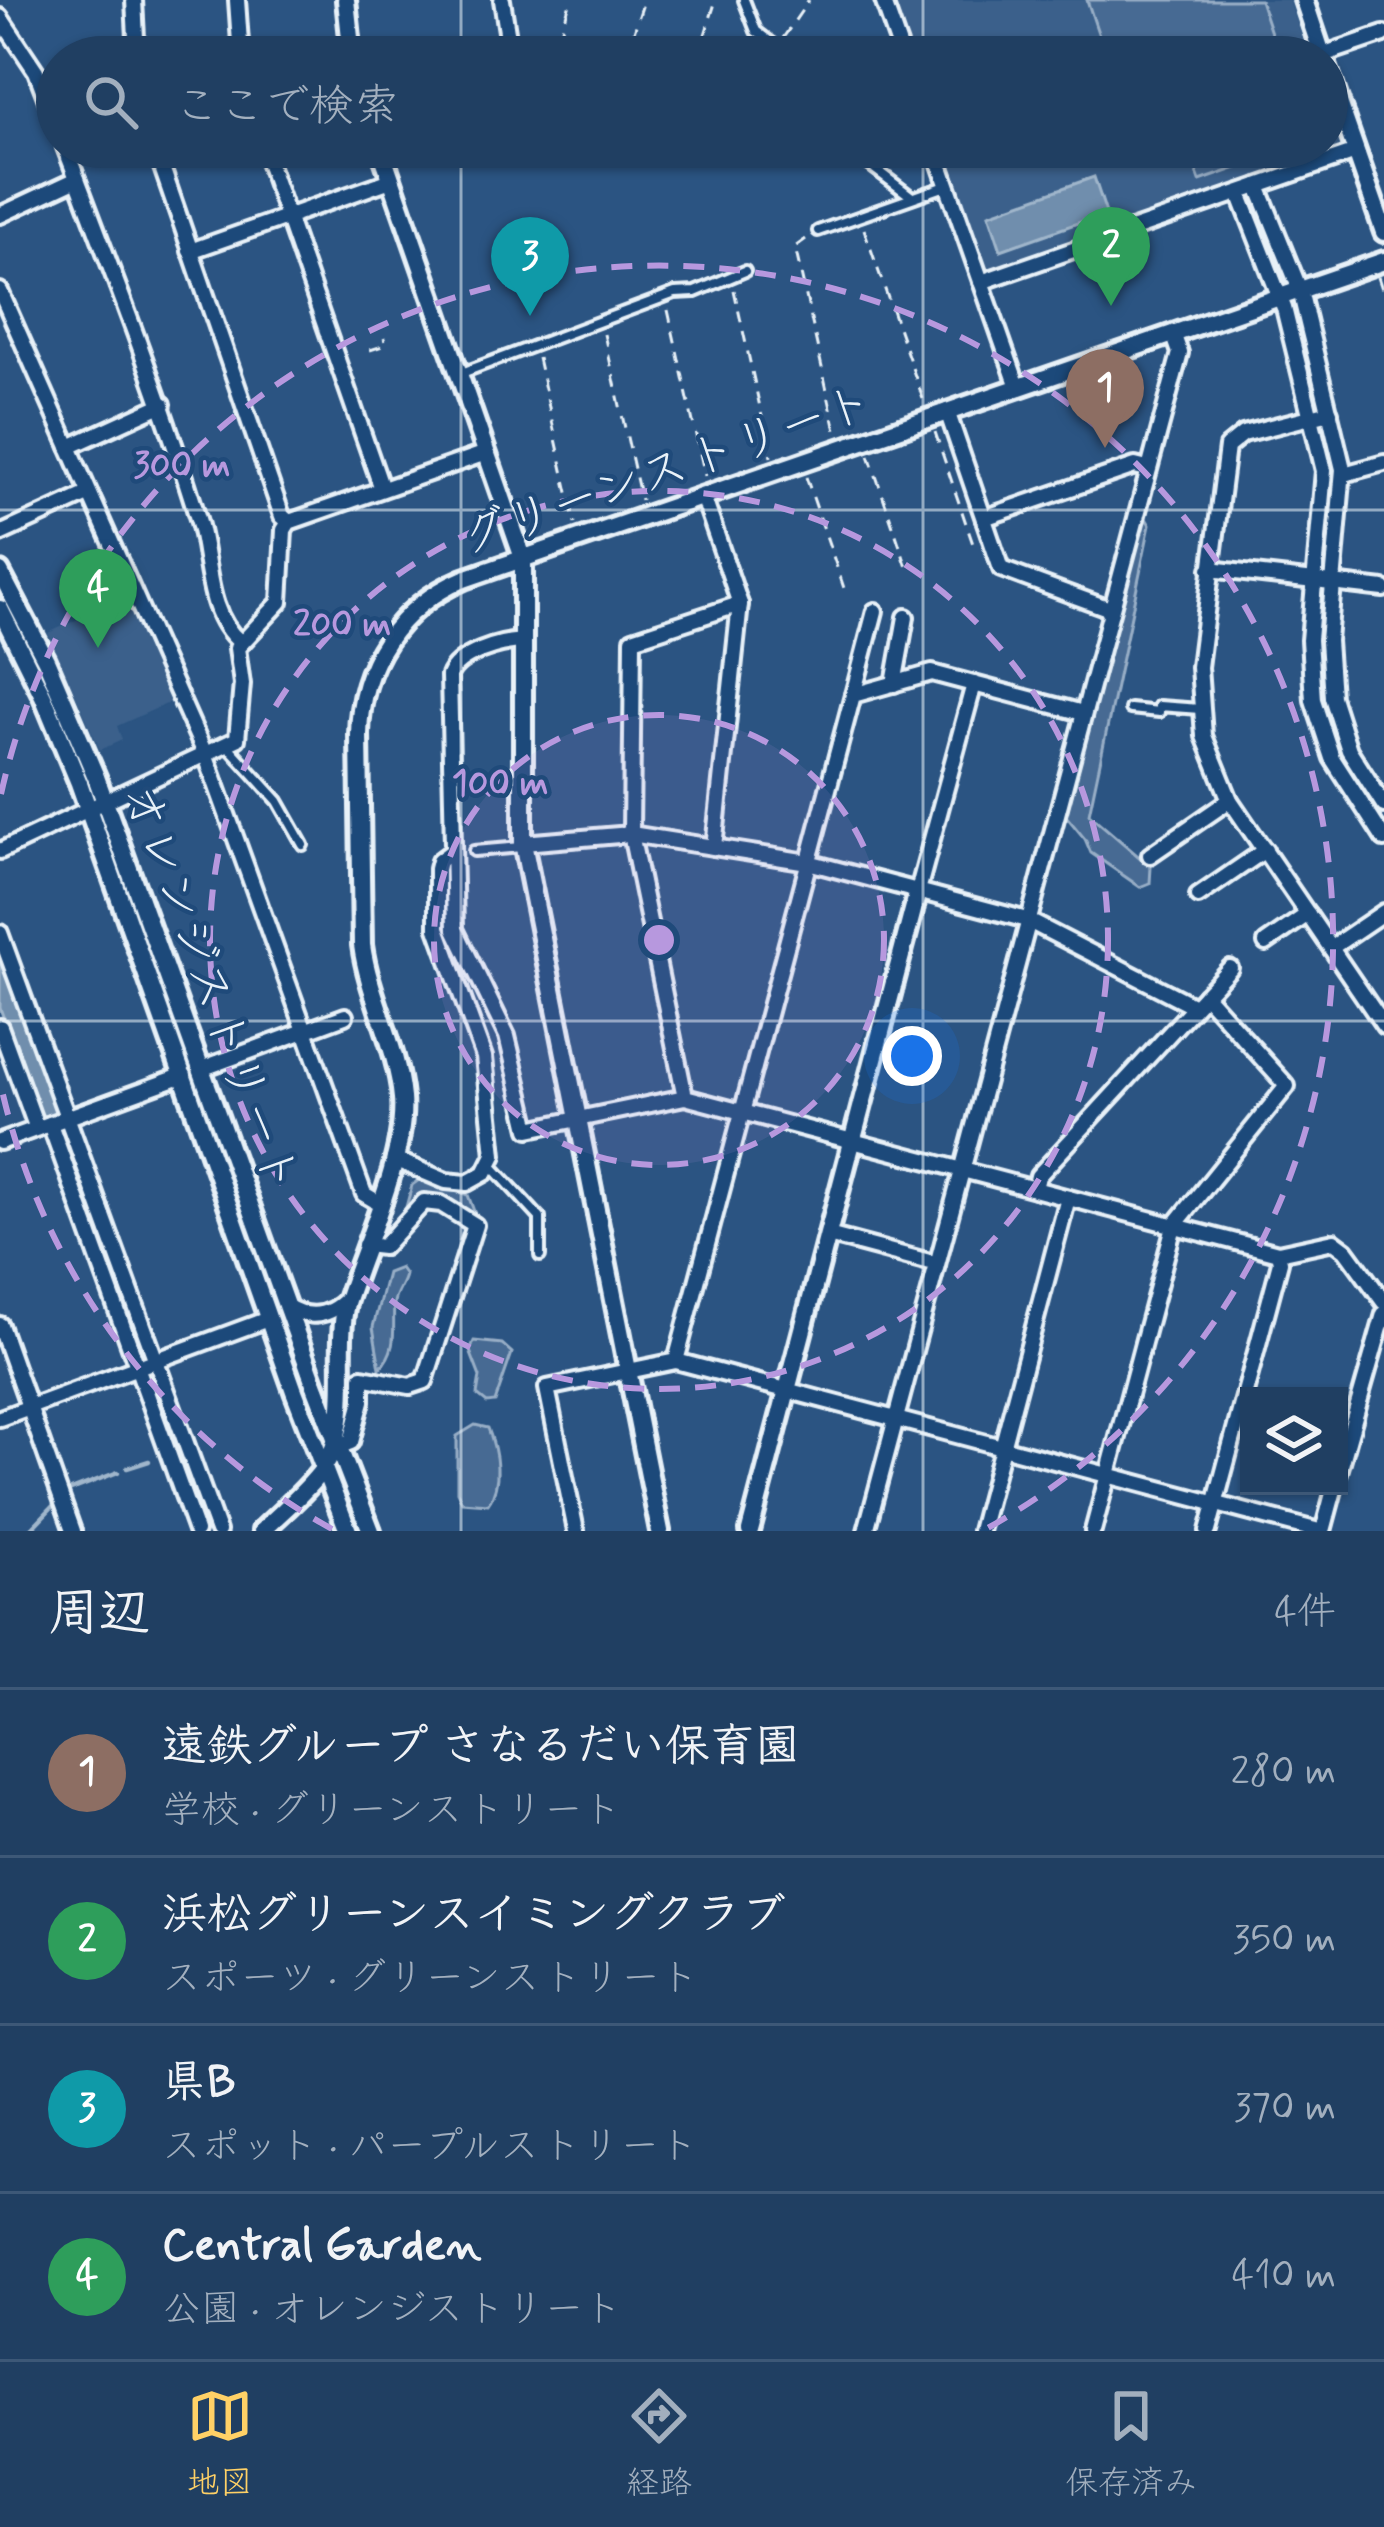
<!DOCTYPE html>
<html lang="ja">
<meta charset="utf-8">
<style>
body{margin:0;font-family:Mynerve,"Klee One",sans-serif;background:#284668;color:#f1f3f6}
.controls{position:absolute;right:36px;bottom:36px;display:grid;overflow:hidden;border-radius:0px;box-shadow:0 3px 9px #0004}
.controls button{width:108px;height:108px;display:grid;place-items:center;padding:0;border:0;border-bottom:3px solid #3d5877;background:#203f62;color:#f1f3f6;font:60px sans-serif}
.you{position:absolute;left:912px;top:1056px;width:42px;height:42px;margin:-30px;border:9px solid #fff;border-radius:50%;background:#1a73e8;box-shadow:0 0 0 18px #1a73e833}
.badge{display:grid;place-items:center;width:78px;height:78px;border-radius:50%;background:#ffd166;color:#fff;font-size:39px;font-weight:700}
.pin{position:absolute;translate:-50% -99px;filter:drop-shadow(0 3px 6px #0008)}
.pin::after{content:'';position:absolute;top:63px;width:42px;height:36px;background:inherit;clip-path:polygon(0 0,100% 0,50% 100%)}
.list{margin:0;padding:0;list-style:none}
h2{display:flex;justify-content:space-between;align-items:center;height:156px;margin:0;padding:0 48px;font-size:51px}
h2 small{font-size:39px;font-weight:400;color:#a2afbe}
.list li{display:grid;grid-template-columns:78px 1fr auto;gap:36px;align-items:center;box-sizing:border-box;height:168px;padding:0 48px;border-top:3px solid #3d5877}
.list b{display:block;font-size:45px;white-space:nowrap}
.list p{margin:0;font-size:39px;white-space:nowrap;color:#a2afbe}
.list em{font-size:39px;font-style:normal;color:#a2afbe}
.icon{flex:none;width:66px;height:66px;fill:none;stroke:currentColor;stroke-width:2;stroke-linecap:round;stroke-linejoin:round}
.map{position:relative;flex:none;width:1384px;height:1531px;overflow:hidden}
.search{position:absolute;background:#203f62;box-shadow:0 3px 9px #0004;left:36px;right:36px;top:36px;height:132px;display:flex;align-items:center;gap:30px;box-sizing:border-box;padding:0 42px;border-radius:66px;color:#a2afbe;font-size:45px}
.sheet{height:828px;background:#203f62}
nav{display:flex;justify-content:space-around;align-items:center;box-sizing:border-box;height:168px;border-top:3px solid #3d5877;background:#203f62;font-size:33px;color:#a2afbe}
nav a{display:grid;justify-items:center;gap:6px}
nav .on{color:#ffd166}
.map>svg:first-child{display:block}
</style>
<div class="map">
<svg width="1384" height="1531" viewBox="0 0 1384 1531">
<rect width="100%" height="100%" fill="#2b5482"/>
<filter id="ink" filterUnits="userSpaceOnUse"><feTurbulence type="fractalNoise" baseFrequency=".00833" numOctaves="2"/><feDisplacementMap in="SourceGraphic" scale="24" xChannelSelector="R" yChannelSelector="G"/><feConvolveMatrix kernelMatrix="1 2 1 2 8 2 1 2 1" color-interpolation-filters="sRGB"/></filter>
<g filter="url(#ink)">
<g fill="#3a608b">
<path d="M892,0H1289L1309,57H912Z"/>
<path d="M1327,109L1339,144L1336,151L991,270L984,267L943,147H1327Z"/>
<path d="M128,596L175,700L117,726L122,740L100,750L48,633Z"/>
</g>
<g fill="#476b93" stroke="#98aec6" stroke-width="3">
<path d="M1087,0H1260L1279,57H1106Z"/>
<path d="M1223,147H1245L1251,163L1200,181L1192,158Z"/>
<path d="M1147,520L1150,525L1089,814L1151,867L1150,883L1140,887L1091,853L1085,839L1066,816L1142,523Z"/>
<path d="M65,1137L144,1344L141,1346L137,1344L62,1140Z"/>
<path d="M419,1180L468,1195L475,1214C446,1209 435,1180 405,1211L412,1185Z"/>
<path d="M400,1268L405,1275C403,1285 395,1293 394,1303C392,1327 399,1348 380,1368L373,1327L387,1273Z"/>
<path d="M474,1341L502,1344L512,1353L495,1402L487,1403L477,1395L480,1377L470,1351Z"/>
<path d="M475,1425L488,1428C497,1451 503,1483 488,1504L462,1502L457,1491V1436Z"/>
</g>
<g fill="#708ead" stroke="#a0b6cb" stroke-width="3">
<path d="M1094,177L1106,213L1001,250L989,214Z"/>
<path d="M0,950L59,1111L45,1116L39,1114L0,1008Z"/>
<path d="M151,1368L211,1531H203L144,1370Z"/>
</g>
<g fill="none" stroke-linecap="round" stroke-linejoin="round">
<g stroke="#a0b6cb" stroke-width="4.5">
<path d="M1251,199L1282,277"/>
<path d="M1293,311L1318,409"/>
<path d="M1321,422L1333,484L1324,574"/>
<path d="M1317,655L1322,590"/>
<path d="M1318,679L1325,715"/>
<path d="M1332,737L1348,770"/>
<path d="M1360,790L1384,825"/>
<path d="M127,1468L149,1461"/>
<path d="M66,1492L118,1472"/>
<path d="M29,1531L54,1505"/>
</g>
<defs>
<g id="service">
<path d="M744,0L756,31L790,57"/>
<path d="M846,147L912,197"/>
<path d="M818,231L946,186"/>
<path d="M459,374L675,293L695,292L745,271"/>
<path d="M1130,709L1159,712V706L1200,709"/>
<path d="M228,746L278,801L303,845"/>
<path d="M474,851L522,847"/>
<path d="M491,1165L540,1218V1256"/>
</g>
<g id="minor">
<path d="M134,0L137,57"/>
<path d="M237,0L241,57"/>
<path d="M502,0L511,57"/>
<path d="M883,0L903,57"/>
<path d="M0,17L36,71L57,126"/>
<path d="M1322,55L1384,34"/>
<path d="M65,147C112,271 160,394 199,522C210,560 206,614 240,642"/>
<path d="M155,147L282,516L289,522"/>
<path d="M263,147L382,489"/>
<path d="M934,147L1018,387"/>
<path d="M1258,186L1300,290L1343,469L1328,641L1332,697L1349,750L1384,805"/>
<path d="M1239,193L1284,308L1324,471L1309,640L1313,700L1332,758L1384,839"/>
<path d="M0,215L77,179"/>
<path d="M190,251L391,180"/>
<path d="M981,282L1356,152"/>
<path d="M0,291L206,756L364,1194L379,1203"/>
<path d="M947,411L1001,569L1110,609"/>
<path d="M1330,412L1243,434L1227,447L1199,667L1204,736L1230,800L1384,1026"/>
<path d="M69,447L163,404"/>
<path d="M1344,474L1384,463"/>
<path d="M703,496L740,604L714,847"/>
<path d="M984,518L1135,466L1147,469"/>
<path d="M0,534L88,494"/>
<path d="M1210,569L1384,589"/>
<path d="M523,641C500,642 457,654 449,676L455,929L507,1036L529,1129L685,1097L1278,1253L1334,1241L1346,1250L1384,1302"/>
<path d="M894,684L906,617"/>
<path d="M853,695L875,611"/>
<path d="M523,843L631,834L808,862L1027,920L1194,1006"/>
<path d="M0,851L237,739L242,684L237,648L280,602L284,530L289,522L486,453"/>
<path d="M1150,855L1230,800"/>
<path d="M918,891L974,684"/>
<path d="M1198,896L1265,850"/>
<path d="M0,933L218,1531"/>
<path d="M1266,943L1308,914"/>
<path d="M1331,948L1384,912"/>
<path d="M0,1027L36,1126"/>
<path d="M201,1069L345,1016"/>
<path d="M685,1097L631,834L633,639L740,604"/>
<path d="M50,1124L196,1531"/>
<path d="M0,1142L184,1075"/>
<path d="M394,1159L446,1181L467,1183L485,1173L494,1155L484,1057L437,928V869L439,861L451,852"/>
<path d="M1035,1189L1038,1176L1230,968"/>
<path d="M828,1235L937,1264"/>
<path d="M286,1306C308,1320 330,1317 348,1297"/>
<path d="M0,1325L73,1531"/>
<path d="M676,1361L853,695L932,673L1083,713"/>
<path d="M0,1418L268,1319"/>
<path d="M338,1447L351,1442L362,1401V1377L410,1386L425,1381L475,1225L441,1204L424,1202L383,1247L365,1245"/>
<path d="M1339,1472L1384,1314"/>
<path d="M576,1531L547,1388L676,1361L1319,1531"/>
<path d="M866,1531L1180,353L1173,333"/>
<path d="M980,1531L1068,1198"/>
<path d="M1093,1531L1174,1226L1287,1086L1205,995"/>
<path d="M1208,1531L1280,1262L1278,1253"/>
<path d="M1323,1531L1335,1486"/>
</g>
<g id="tertiary">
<path d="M346,0L352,57"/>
<path d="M1304,0L1323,57"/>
<path d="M1327,68L1384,232"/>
<path d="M380,147L523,558V843L660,1531"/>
<path d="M0,572L46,660L96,777L314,1383L371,1531"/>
<path d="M0,609L43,696L79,783L294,1391L348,1531"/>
<path d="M262,1531C281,1512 306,1492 322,1470C355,1422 334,1356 346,1303C364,1246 407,1155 402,1098C397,1045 369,997 362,945L359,735C360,664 398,607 464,579L1384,261"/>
<path d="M750,1531L918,891"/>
</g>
</defs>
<use href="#service" stroke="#e8f1f8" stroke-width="16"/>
<use href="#minor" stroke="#e8f1f8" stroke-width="22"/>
<use href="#tertiary" stroke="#e8f1f8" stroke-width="26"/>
<g stroke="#e8f1f8" stroke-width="3" stroke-dasharray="12 9" stroke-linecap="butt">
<path d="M783,38L809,0"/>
<path d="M553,57L571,0"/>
<path d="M626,57L644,0"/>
<path d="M698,57L716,0"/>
<path d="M872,57L881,44"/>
<path d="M864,229L924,402"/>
<path d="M806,239L795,247L837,435"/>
<path d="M1378,277L1384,295"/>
<path d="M734,290L771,457"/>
<path d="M668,310L705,476"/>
<path d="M604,334L641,500"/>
<path d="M370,350L386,345L384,338"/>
<path d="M538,358L575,524"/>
<path d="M935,432L975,550"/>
<path d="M869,455L909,573"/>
<path d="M806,477L846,594"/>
</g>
<use href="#service" stroke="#1f4a7a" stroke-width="8"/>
<use href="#minor" stroke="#1f4a7a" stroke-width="14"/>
<use href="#tertiary" stroke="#1f4a7a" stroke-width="16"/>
</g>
</g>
<path fill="none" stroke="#e8f1f8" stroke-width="3" stroke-opacity="0.55" d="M461,0V57M923,0V57M461,147V1531M923,147V1531M0,510H1384M0,1021H1384"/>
<circle cx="659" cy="940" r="225" fill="#b798de" fill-opacity=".12"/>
<g fill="none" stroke="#b798de" stroke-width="6" stroke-dasharray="21 15">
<circle cx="659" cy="940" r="225"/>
<circle cx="659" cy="940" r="449"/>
<path d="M332 1529A674 674 0 0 1 1 1086M1 794A674 674 0 1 1 986 1529"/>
</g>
<g text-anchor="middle" stroke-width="9" stroke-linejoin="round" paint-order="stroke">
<g font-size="48" fill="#e8f1f8" stroke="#1f4a7a">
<text transform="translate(666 468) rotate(-19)" y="17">グリーンストリート</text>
<text transform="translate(213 987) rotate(70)" y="17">オレンジストリート</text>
</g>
</g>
<circle cx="659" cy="940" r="18" fill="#b798de" stroke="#1f4a7a" stroke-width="6"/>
<g font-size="36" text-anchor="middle" font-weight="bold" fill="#b798de" stroke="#1f4a7a" stroke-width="9" stroke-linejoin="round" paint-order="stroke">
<text x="182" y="476">300 m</text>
<text x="342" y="635">200 m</text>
<text x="500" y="794">100 m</text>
</g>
</svg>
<div class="controls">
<button><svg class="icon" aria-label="layers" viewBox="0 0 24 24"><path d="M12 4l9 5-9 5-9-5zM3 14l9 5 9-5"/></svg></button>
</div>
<div class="you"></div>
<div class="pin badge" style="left:1105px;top:448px;background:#8d6e63">1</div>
<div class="pin badge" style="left:1111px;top:306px;background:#2e9e5b">2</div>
<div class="pin badge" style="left:530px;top:316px;background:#0f9aa8">3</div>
<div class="pin badge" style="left:98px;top:648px;background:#2e9e5b">4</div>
<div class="search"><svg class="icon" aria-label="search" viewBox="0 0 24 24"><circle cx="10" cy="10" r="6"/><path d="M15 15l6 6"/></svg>ここで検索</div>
</div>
<section class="sheet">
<h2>周辺<small>4件</small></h2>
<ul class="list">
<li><span class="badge" style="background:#8d6e63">1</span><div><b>遠鉄グループ さなるだい保育園</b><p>学校 · グリーンストリート</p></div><em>280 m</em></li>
<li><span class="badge" style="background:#2e9e5b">2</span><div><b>浜松グリーンスイミングクラブ</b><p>スポーツ · グリーンストリート</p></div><em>350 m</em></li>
<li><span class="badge" style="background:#0f9aa8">3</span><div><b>県B</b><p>スポット · パープルストリート</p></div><em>370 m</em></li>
<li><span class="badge" style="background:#2e9e5b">4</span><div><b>Central Garden</b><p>公園 · オレンジストリート</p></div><em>410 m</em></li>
</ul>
</section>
<nav>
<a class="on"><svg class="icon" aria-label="map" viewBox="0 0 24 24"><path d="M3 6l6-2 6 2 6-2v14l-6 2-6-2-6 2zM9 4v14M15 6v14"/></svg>地図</a>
<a><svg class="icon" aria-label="directions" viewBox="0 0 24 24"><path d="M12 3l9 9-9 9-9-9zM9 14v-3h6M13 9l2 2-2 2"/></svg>経路</a>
<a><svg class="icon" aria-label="saved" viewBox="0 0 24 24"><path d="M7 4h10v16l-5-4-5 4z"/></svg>保存済み</a>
</nav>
